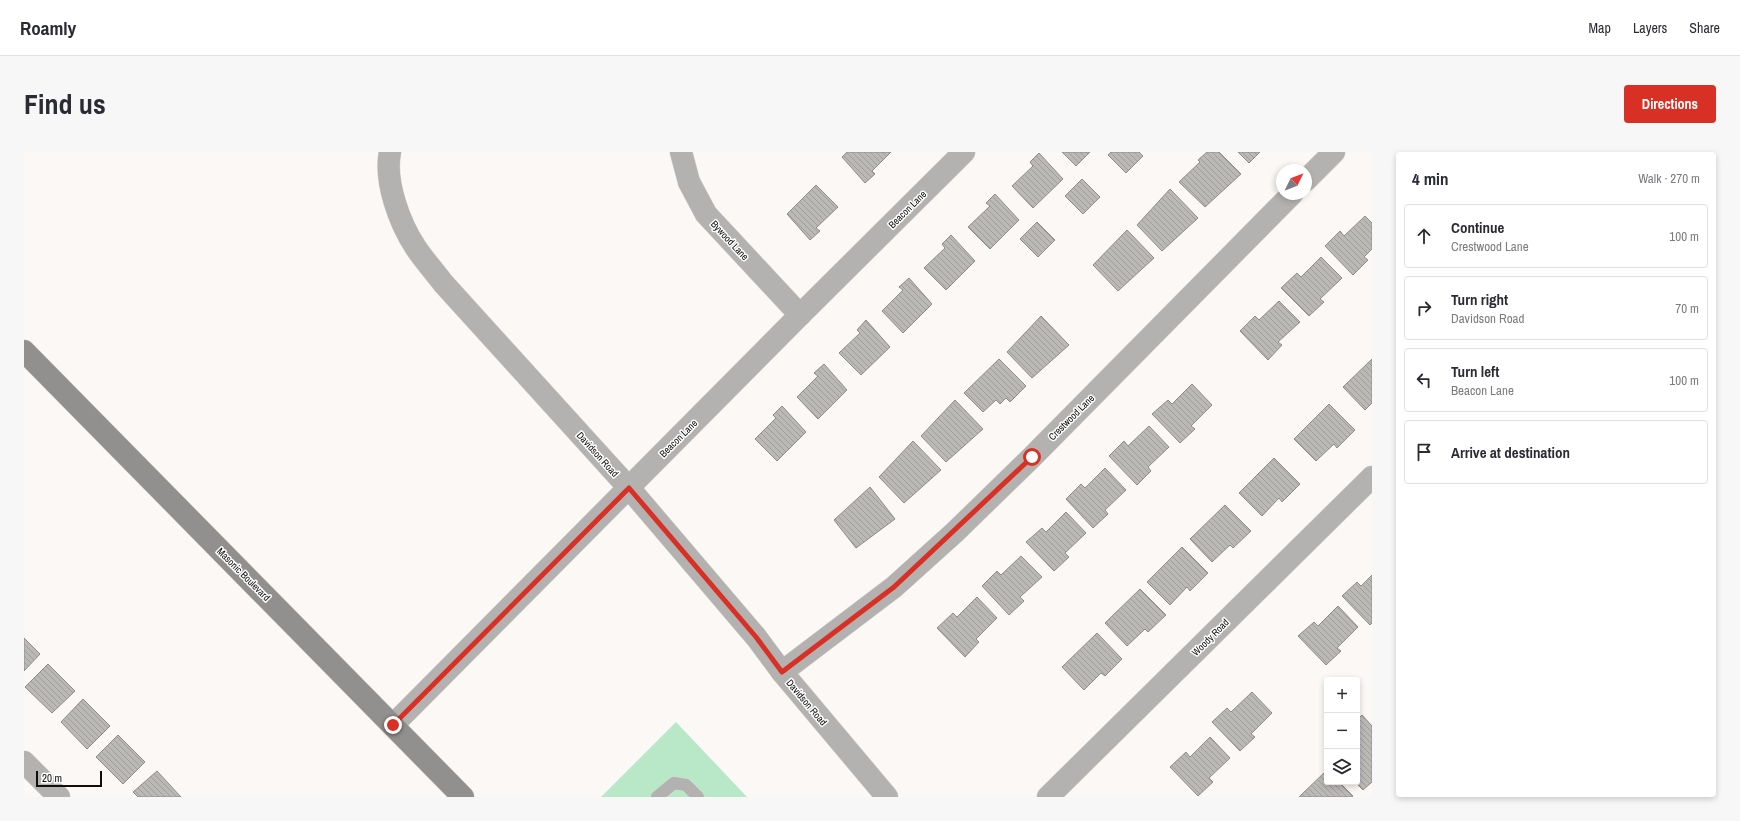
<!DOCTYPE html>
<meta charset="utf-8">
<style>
body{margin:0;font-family:"Archivo Narrow",sans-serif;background:#f7f7f7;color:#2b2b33}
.controls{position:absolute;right:12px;bottom:12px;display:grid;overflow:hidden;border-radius:4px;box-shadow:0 2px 6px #0003}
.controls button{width:36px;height:36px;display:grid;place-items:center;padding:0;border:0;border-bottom:1px solid #e1e1e2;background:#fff;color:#2b2b33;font:20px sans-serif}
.compass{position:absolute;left:1252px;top:12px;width:36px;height:36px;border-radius:50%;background:#fff;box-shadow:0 2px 6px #0003;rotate:47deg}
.scale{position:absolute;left:12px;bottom:10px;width:66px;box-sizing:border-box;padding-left:4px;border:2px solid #0f0e0d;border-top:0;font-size:11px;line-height:14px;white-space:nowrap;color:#0f0e0d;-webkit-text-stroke:3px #fff;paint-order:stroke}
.stop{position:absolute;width:12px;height:12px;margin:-9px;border:3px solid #d93025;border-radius:50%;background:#fff}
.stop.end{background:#d93025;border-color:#fff;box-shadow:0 1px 4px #0008}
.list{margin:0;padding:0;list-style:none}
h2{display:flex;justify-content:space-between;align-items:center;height:52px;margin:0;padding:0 16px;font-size:17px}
h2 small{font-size:13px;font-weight:400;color:#7c7c81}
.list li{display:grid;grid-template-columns:26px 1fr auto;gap:12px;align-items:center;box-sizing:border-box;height:64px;margin:0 8px 8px;padding:0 8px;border:1px solid #e1e1e2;border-radius:4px}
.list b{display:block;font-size:15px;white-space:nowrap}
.list p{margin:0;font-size:13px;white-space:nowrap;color:#7c7c81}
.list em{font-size:13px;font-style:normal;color:#7c7c81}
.icon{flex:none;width:22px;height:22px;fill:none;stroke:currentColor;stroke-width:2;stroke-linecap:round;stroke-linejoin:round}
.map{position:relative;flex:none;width:1348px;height:645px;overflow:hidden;border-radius:4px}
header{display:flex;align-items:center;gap:24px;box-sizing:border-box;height:56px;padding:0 20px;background:#fff;border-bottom:1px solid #e1e1e2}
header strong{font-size:19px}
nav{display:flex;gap:22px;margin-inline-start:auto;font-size:14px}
.intro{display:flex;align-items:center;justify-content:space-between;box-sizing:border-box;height:96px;padding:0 24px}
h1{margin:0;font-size:28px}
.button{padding:10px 18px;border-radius:4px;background:#d93025;color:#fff;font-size:14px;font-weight:700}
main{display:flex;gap:24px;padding:0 24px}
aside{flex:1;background:#fff;border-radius:4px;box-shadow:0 2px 6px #0003}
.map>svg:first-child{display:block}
</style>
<header>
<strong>Roamly</strong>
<nav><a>Map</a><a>Layers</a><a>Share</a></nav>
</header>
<div class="intro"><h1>Find us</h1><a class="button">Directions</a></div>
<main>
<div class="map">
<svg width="1348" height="645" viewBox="0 0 1348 645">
<defs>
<pattern id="building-back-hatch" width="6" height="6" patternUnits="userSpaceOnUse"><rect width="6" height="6" fill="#bbb9b6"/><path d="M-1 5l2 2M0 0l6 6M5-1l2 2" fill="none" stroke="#a09e9b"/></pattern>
</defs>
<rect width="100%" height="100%" fill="#fbf8f5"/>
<path fill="#b8e8c8" d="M652,570L723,645H577Z"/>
<g fill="url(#building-back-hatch)" stroke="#8e8c89">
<path d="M823,0H867L848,19L851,22L841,31L818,5Z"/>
<path d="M1038,0H1066L1052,14Z"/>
<path d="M1087,0H1115L1119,4L1102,21L1084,3Z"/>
<path d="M1183,0H1195L1217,22L1181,55L1155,30L1176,10L1174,8Z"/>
<path d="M1214,0H1236L1225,11Z"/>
<path d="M1015,1L1039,27L1009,56L988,34L1009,14L1006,10Z"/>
<path d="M1058,27L1076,45L1059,62L1041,44Z"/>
<path d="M792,33L814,55L792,76L796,79L786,88L763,62Z"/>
<path d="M1146,37L1174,66L1138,99L1113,73Z"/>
<path d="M971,42L995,68L966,97L944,75L966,54L962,51Z"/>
<path d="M1341,64L1348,71V97L1340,105L1344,108L1329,123L1301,94L1316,79L1320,84Z"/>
<path d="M1013,70L1031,88L1014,105L996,87Z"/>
<path d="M1103,78L1130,106L1094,139L1069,113Z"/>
<path d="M927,83L951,109L922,138L900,116L921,96L918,92Z"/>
<path d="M1297,105L1318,126L1296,147L1300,150L1285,164L1257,136L1273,121L1277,125Z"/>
<path d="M885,126L908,152L879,181L858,159L879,138L875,135Z"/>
<path d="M1255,149L1276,170L1254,190L1258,193L1244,208L1216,179L1231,164L1235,168Z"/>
<path d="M1017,164L1045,193L1008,226L983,200Z"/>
<path d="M842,168L866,195L837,223L815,201L836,181L833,178Z"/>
<path d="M975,207L1002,234L986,250L982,246L976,252L972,248L959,260L940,241Z"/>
<path d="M1348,207V251L1341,258L1319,235Z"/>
<path d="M800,212L823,238L794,267L773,245L794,224L790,221Z"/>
<path d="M1168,232L1188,253L1167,274L1171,277L1156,291L1128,262L1144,248L1148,252Z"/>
<path d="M931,248L959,277L922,310L897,284Z"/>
<path d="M1305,252L1331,278L1313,296L1310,292L1292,309L1270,287Z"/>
<path d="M758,254L782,280L753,309L731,287L752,266L749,263Z"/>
<path d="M1125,274L1145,295L1124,315L1127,319L1113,333L1085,304L1100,289L1104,294Z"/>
<path d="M889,289L917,318L880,351L855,325Z"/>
<path d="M1250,306L1276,332L1258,350L1255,346L1238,364L1215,341Z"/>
<path d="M1081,316L1102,338L1081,358L1084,362L1069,376L1042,347L1057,332L1061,336Z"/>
<path d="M846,335L871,367L832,396L810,368Z"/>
<path d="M1201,353L1227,379L1209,396L1206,393L1188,410L1166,387Z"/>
<path d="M1042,360L1062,381L1041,401L1045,405L1030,419L1002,390L1018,376L1022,380Z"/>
<path d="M1158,395L1184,421L1166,439L1163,435L1146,453L1123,430Z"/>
<path d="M997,404L1018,425L996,445L1000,449L985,463L958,434L973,419L977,423Z"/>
<path d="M1348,423V471L1346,473L1318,444L1333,430L1337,434Z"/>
<path d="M1116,437L1142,463L1124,480L1121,477L1103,494L1081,471Z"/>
<path d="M953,445L973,466L952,487L955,490L941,505L913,476L929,461L933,465Z"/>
<path d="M1314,454L1334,475L1313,496L1317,499L1302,513L1274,484L1290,470L1294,474Z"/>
<path d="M1073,481L1098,507L1081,524L1077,521L1060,538L1038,515Z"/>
<path d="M0,486L16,502L0,519Z"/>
<path d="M24,512L51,539L28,561L1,535Z"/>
<path d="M1228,540L1248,561L1227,582L1231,585L1216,599L1188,570L1203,556L1207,560Z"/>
<path d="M59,547L86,574L63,597L37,570Z"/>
<path d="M1338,563L1348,574V630L1339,638L1331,630H1333V568Z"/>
<path d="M94,583L121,610L99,632L72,605Z"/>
<path d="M1186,585L1206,606L1185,626L1189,630L1174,644L1146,615L1162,600L1166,605Z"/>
<path d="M1303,618V630H1315L1329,644L1327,645H1275Z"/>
<path d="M133,619L157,645H114L109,640Z"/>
</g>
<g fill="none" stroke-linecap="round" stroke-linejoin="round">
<defs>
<path id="lane" d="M633,645L650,631L662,633L674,645"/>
<g id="street">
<path d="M366,0C360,30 376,72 392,96C400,108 410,119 419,131L605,336L732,485L758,520L863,645"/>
<path d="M657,0L665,30L682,62L776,163"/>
<path d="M1282,28L1310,0"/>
<path d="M758,520L870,435L931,380L1008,305L1268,42"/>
<path d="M369,573L776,163L940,0"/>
<path d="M0,610L35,645"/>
<path d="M1024,645L1348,325"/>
</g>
<path id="secondary" d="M0,199L439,645"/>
</defs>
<use href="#lane" stroke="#d5d3d0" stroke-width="13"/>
<use href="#street" stroke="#d5d3d0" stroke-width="23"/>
<use href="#secondary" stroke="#d5d3d0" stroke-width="23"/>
<use href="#lane" stroke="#b3b2b1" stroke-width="12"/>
<use href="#street" stroke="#b3b2b1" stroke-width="22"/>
<use href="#secondary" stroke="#91908e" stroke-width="22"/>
</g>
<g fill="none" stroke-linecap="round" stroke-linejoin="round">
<path stroke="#d93025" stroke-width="5" d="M369,573L605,336L732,485L758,520L870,435L1008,305"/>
</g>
<g text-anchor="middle" stroke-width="3" stroke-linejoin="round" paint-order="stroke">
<g font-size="10" fill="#0f0e0d" stroke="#fff">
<text transform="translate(883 57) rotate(-45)" y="4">Beacon Lane</text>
<text transform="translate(706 88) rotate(47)" y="4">Bywood Lane</text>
<text transform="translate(1047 265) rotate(-45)" y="4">Crestwood Lane</text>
<text transform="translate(654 286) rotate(-45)" y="4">Beacon Lane</text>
<text transform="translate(574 302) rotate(48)" y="4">Davidson Road</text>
<text transform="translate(220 422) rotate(45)" y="4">Masonic Boulevard</text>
<text transform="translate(1186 485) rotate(-45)" y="4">Woody Road</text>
<text transform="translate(783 550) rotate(50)" y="4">Davidson Road</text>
</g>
</g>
</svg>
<div class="controls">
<button>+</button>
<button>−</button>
<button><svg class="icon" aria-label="layers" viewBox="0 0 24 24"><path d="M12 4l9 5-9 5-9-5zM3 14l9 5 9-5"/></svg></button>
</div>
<svg class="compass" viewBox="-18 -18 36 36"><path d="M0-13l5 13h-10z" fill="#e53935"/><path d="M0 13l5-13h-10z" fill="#7c7c81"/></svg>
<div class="scale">20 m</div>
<div class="stop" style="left:1008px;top:305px"></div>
<div class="stop end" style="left:369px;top:573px"></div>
</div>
<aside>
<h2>4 min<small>Walk · 270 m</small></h2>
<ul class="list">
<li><svg class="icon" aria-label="ahead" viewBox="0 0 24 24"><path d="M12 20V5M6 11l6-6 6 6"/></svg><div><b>Continue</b><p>Crestwood Lane</p></div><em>100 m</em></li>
<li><svg class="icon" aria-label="right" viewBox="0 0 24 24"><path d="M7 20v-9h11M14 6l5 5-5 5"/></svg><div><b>Turn right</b><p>Davidson Road</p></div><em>70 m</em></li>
<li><svg class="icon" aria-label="left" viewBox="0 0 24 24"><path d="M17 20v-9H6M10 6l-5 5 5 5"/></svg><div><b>Turn left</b><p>Beacon Lane</p></div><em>100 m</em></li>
<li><svg class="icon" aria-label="arrive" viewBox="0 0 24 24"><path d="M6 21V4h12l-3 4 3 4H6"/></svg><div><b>Arrive at destination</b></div></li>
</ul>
</aside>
</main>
